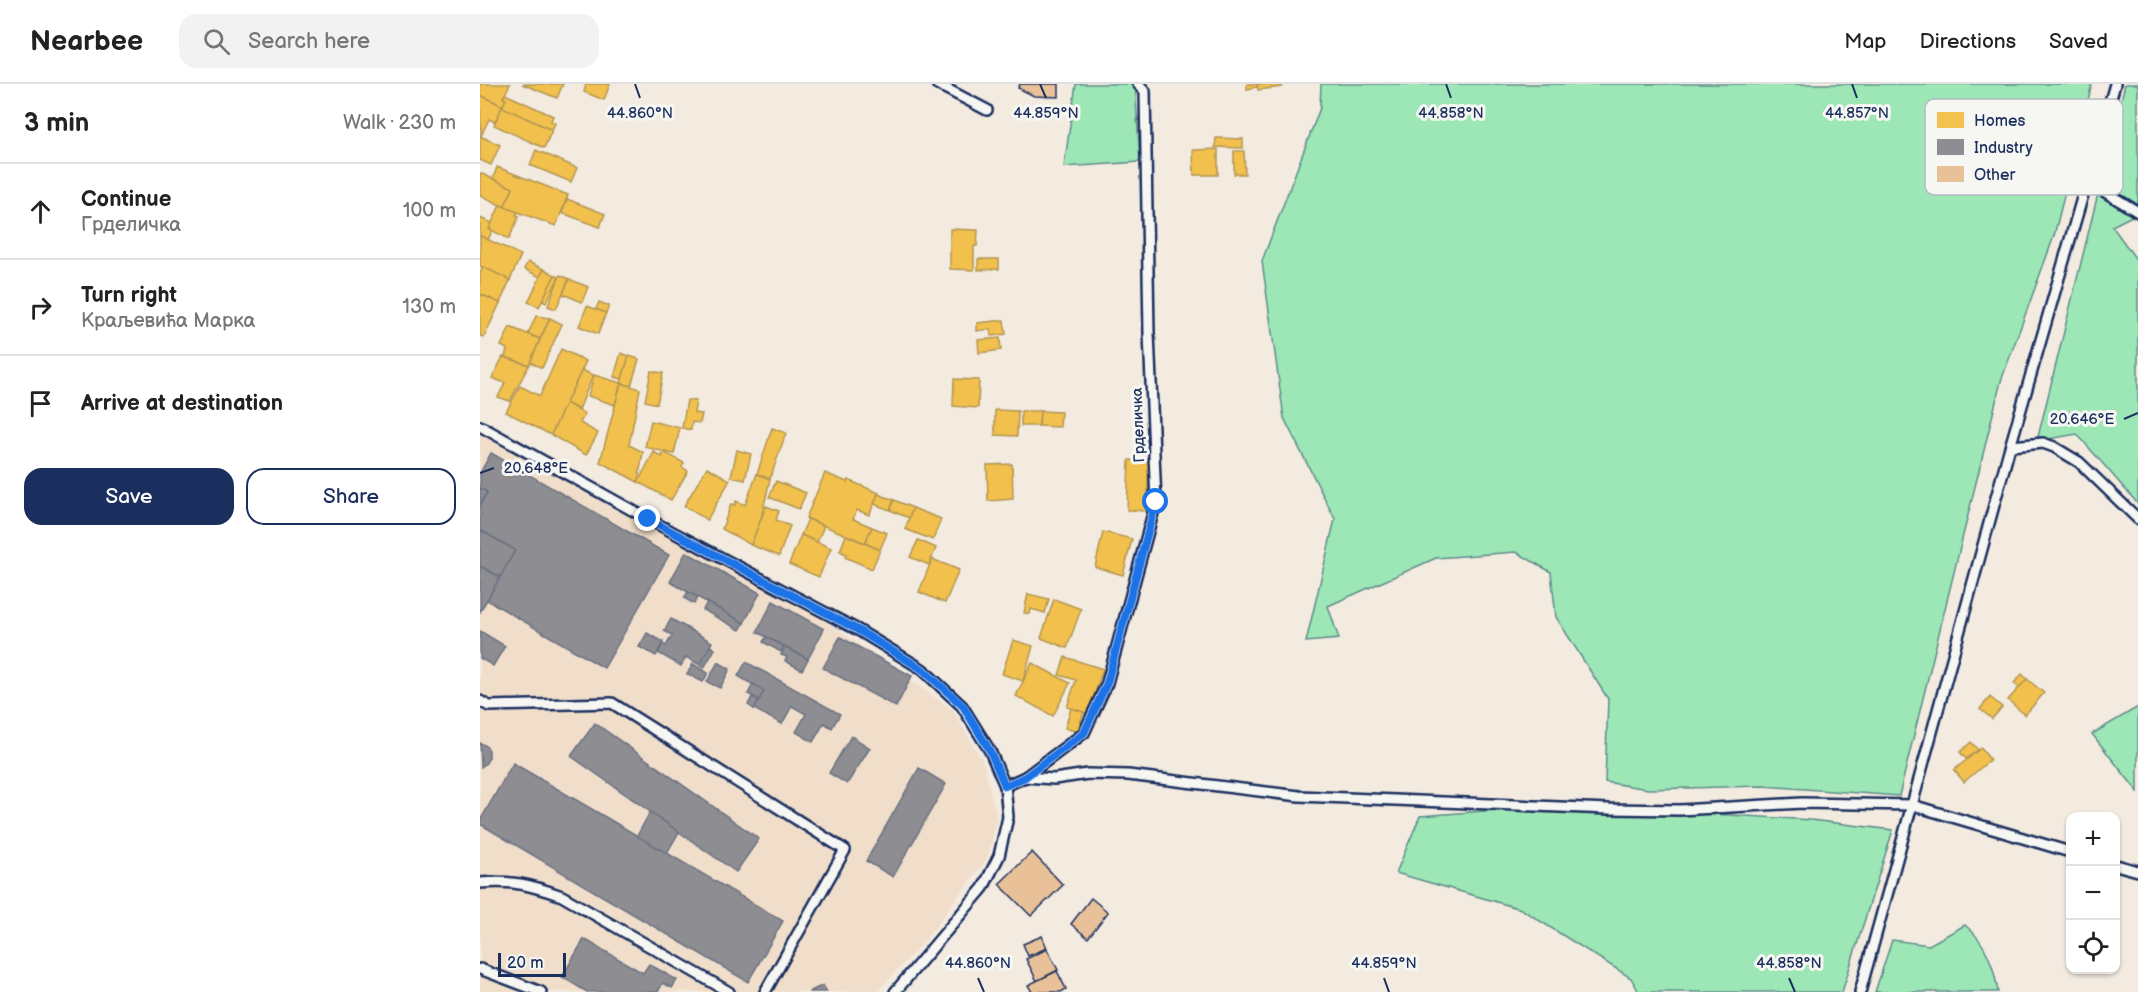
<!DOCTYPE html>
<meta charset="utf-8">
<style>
body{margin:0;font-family:"Balsamiq Sans",sans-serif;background:#f2f2f2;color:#222}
.controls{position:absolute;right:18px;bottom:18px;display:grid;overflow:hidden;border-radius:12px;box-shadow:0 2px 4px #0004}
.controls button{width:54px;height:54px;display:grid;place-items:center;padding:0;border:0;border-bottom:2px solid #e0e0e0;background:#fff;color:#222;font:30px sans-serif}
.scale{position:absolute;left:18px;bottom:15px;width:68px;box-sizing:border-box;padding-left:6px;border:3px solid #1b2f5e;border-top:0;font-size:16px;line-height:21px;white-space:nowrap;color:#1b2f5e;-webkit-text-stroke:4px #f6f6f2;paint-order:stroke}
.stop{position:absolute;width:18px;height:18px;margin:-14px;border:4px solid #1a73e8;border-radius:50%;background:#fff}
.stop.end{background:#1a73e8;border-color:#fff;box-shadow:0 2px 6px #0008}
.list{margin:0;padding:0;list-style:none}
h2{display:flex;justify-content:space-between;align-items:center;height:78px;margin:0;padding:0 24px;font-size:26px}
h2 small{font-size:20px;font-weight:400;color:#767676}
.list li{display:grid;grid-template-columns:39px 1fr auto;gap:18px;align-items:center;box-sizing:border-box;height:96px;padding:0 24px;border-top:2px solid #e0e0e0}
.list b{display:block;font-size:22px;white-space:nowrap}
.list p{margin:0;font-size:20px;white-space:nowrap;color:#767676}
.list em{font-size:20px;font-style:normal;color:#767676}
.actions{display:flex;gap:12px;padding:18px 24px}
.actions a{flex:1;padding:14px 0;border:2px solid #1b2f5e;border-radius:18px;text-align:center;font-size:21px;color:#1b2f5e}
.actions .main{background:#1b2f5e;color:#fff}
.icon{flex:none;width:33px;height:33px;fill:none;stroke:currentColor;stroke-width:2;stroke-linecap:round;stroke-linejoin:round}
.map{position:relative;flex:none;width:1658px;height:908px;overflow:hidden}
header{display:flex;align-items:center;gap:36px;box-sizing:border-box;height:84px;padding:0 30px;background:#fff;border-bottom:2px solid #e0e0e0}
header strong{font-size:28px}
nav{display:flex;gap:33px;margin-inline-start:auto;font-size:21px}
.search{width:420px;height:54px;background:#f2f2f2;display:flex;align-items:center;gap:15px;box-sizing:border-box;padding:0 21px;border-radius:18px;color:#767676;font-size:22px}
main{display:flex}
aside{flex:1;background:#fff}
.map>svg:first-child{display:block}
</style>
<header>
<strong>Nearbee</strong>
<div class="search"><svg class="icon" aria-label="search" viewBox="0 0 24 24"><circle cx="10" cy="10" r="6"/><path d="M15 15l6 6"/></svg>Search here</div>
<nav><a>Map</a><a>Directions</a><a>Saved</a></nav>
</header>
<main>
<aside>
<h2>3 min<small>Walk · 230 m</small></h2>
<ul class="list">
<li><svg class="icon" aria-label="ahead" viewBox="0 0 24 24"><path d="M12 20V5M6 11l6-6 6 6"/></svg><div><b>Continue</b><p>Грделичка</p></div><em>100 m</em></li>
<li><svg class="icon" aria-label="right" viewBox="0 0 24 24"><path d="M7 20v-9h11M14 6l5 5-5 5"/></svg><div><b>Turn right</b><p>Краљевића Марка</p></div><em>130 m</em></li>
<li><svg class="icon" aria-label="arrive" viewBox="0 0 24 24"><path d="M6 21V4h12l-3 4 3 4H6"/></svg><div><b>Arrive at destination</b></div></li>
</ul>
<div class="actions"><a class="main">Save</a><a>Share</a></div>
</aside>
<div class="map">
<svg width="1658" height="908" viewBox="0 0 1658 908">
<rect width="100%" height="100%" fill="#f3ebe0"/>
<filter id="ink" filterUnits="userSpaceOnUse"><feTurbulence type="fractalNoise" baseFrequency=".0167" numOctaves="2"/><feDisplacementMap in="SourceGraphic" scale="12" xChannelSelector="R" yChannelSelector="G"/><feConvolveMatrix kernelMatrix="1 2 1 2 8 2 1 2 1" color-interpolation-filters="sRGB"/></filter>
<g filter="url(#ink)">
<path fill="#f0deca" d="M0,346L313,514L473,626L503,678L517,735L508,773L446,855L397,908H0Z"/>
<g fill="#9de7b6" stroke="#5c8b8a" stroke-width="1.5">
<path d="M596,0H655L660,78L584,83Z"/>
<path d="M841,0H1612L1574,152L1521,297L1419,712L1283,702L1168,705L1125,698L1128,615L1076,533L1071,488L1036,468L956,474L848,522L859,555L826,558L855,435L804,334L782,177L840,24Z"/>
<path d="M1645,0H1658V129L1632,142L1658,178V420L1597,350L1557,357Z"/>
<path d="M1658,623V708L1612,650Z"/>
<path d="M1083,721L1331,736L1413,746L1362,908H1159L1151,894L1041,825L916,789L940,732Z"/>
<path d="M1485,841C1506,858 1514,882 1518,908H1395L1412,856L1449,861Z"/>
</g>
<g fill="#f2c14e" stroke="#b29553" stroke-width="1.5">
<path d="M0,0H30L23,14L26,15L23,22L0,11Z"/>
<path d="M42,0H83L77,14Z"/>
<path d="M106,0H130L124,16L104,8Z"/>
<path d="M767,0H777V3L767,5Z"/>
<path d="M777,0H802V3L778,6Z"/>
<path d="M25,10L73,32L71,37L75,39L72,46L22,23L26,15L23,14Z"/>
<path d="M0,11L23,22L15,38L9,35L1,52Z"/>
<path d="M22,23L72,46L64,64L14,41Z"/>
<path d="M0,52L20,61L11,81L0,76Z"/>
<path d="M736,54L763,55V64L735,63Z"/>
<path d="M738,65V91H714L713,66Z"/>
<path d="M56,66L97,84L91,98L50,81Z"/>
<path d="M754,67H764L765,90H754Z"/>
<path d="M17,83L88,111L76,142L24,123L33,104L13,95Z"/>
<path d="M0,89L33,104L24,123L0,111Z"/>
<path d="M87,115L125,130L120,143L82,129Z"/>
<path d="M20,121L38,128L36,131L39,132L29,155L9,145Z"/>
<path d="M0,134L12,139L9,145L12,147L8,156L0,152Z"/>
<path d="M470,145L498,146L497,162H494V186L470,185Z"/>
<path d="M0,152L41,171L30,196L0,182Z"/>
<path d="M498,175H519V185L498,186Z"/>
<path d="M48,178L64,185L60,193L44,185Z"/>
<path d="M3,183L30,196L20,219L0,210V190Z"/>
<path d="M64,185L75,191L59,223L48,218Z"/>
<path d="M75,191L79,193L66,219L62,217Z"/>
<path d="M80,191L89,195L76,225L68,222Z"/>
<path d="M89,195L108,203L102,218L83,210Z"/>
<path d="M0,210L20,219L4,253L0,252Z"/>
<path d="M119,218L129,222L126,229L116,225Z"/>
<path d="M107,222L126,229L118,250L99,242Z"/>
<path d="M56,232L70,234L60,255L48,250Z"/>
<path d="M70,234L82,240L62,284L50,278Z"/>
<path d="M524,236L526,250L511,252L510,245L497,247V239Z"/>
<path d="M30,243L60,255L49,281L25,273L27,265L21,262Z"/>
<path d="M520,254L521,266L499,269L498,256Z"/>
<path d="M81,265L106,277L71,351L26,328L40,302L60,312Z"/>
<path d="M141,269L149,272L142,295L134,293Z"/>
<path d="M149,272L159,275L151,302L141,299Z"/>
<path d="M23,273L49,281L30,317L18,313L25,299L12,294Z"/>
<path d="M102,286L113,291L99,326L86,319Z"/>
<path d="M171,287L183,289L177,320L165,317Z"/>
<path d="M114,291L141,299L135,321L108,312Z"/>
<path d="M474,295L499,296L498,324L473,322Z"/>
<path d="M141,299L160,305L149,361L163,368L158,398L120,378Z"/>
<path d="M207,316L216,317L214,329L222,330L220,339L212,338L211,346L202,344Z"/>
<path d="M86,319L105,330L100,339L118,349L106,371L71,351Z"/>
<path d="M515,326L538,327L537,352L515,351Z"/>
<path d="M541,327H560L559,342H541Z"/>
<path d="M560,327L581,328L580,343L559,342Z"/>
<path d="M171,337L200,344L194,370L165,363Z"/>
<path d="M292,344L306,349L290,395L277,390Z"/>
<path d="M257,366L271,370L265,396L251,393Z"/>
<path d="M174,368L182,373L184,368L204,379L202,383L208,387L191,416L158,398Z"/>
<path d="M649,376L669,377L667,427L647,426Z"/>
<path d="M532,380L533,415L508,417L507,381Z"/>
<path d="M227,383L250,396L227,436L204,422Z"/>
<path d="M345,389L367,398L368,396L399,409L389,431L377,426L373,435L392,443L385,459L326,434Z"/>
<path d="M277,390L290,395L281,435L271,461L242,445L251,420L255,421L256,417L265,421Z"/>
<path d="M296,397L326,409L319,425L289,413Z"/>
<path d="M398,410L414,416L410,426L394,420Z"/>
<path d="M414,416L433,424L429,434L410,426Z"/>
<path d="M286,422L299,427L296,436L310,442L299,472L271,461Z"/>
<path d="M433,424L461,435L453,456L425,445Z"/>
<path d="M328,435L344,442L337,458L321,451Z"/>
<path d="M392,443L407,449L400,466L385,459Z"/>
<path d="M623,448L652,455L643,491L615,483Z"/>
<path d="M321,451L351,464L339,493L309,480Z"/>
<path d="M366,451L400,466L392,485L365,473L366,470L360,467Z"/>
<path d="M438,456L456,464L449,481L430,473Z"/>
<path d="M452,475L479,486L465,519L439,508Z"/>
<path d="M548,510L569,515L565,529L551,525L550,530L544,529Z"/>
<path d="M574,515L601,525L587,564L561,554Z"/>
<path d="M533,556L553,562L543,597L522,590Z"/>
<path d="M585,573L623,585L608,630L587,623L596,596L579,591Z"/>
<path d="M552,579L590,599L573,632L536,612Z"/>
<path d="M1542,590L1547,595L1539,604L1534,599Z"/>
<path d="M1547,595L1564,609L1545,631L1528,616Z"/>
<path d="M1510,613L1522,623L1512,635L1500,625Z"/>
<path d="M591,624L604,628L597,648L585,644Z"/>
<path d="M1491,658L1498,666L1486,675L1480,668Z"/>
<path d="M1501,664L1510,676L1484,698L1474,686Z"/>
</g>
<g fill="#8d8d92" stroke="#6b7182" stroke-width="1.5">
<path d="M11,369L189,471L124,584L7,516L35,466L0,446V421L7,408L0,404V389Z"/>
<path d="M0,404L7,408L0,421Z"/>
<path d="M0,446L35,466L20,493L0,482Z"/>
<path d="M206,468L280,509L264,539L190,498Z"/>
<path d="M0,482L20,493L0,528Z"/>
<path d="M208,508L218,513L214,520L204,514Z"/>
<path d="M293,517L344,545L328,575L277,548Z"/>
<path d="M227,518L264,539L260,546L223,526Z"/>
<path d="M191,535L232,558L220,581L206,573L201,582L178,569L183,560L186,562L192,551L184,547Z"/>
<path d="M0,547L25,562L13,582L0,574Z"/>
<path d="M167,549L183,558L176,572L159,563Z"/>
<path d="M286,553L304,562L301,568L283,558Z"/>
<path d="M360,553L432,592L416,623L343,584Z"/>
<path d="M230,562L235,565L224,584L220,581Z"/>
<path d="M305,563L328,575L322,586L305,577L307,573L301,571Z"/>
<path d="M238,578L250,585L240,604L227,598Z"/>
<path d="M266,578L360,630L352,644L344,639L333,658L316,648L326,630L312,622L302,640L274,625L284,607L258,592Z"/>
<path d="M213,580L228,589L223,598L207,590Z"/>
<path d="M273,600L284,607L279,616L268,610Z"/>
<path d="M272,613L279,616L274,625L268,621Z"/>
<path d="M115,639L279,755L256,788L91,672Z"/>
<path d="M371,652L390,664L367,700L349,689Z"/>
<path d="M0,659L5,661L9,666V673L6,679L1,683Z"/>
<path d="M33,679L303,837L268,898L0,740V737Z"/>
<path d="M439,684L466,700L413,793L386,777Z"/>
<path d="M170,728L199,748L187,769L157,752Z"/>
<path d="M104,855L163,889L169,880L197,896L192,904L183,899L178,908H107L82,893Z"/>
<path d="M343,901L347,908H329Z"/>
</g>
<g fill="#e8c198" stroke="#1b2f5e" stroke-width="1.5">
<path d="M540,0H579V13L554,12L538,4Z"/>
<path d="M552,768L583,801L551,832L519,800Z"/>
<path d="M611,814L628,828L608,854L591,840Z"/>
<path d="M562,852L567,864L548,872L543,860Z"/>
<path d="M567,865L578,886L557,897L546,875Z"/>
<path d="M577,887L586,905L581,908H552L548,901Z"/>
</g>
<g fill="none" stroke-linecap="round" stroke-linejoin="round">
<defs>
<g id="service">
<path d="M457,0L507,26"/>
<path d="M1607,97L1658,128"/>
<path d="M0,342L168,435L378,546L442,585L482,622L510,667L525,702L528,733L519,772L503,804L415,908"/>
<path d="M1531,362L1563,359L1574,363L1599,378L1658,435"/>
<path d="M0,617L9,622L132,619L365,766L285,908"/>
<path d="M545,693L574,695L608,690L648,691L819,712L1129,725L1200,726L1322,719L1432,721L1528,370L1635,0"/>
<path d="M525,702L545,693L604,649L627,599L676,418L669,249L665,7L658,0"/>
<path d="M1636,781L1658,787"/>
<path d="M0,799C33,796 51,801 82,812L249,908"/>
<path d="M0,885L61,908"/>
<path d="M1380,908L1432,721L1590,768"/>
</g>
</defs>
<use href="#service" stroke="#1b2f5e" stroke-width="14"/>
<use href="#service" stroke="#f6f6f2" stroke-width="9"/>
</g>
</g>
<g fill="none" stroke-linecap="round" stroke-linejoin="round" filter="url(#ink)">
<path stroke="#1a73e8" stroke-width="8" d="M168,435L378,546L442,585L483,622L510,667L525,702L545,693L604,649L627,599L676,418"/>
</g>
<path fill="none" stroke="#1b2f5e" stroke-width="2" d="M155,0L160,14M560,0L566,14M966,0L971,14M1372,0L1377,14M1644,335L1658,329M0,389L14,384M498,894L504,908M904,894L909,908M1309,894L1315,908"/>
<g text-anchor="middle" stroke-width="6" stroke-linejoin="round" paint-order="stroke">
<g font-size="15" fill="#1b2f5e" stroke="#f6f6f2">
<text transform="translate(658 341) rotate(-92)" y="5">Грделичка</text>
</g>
</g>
<rect x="1445" y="15" width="198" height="96" rx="9" fill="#f6f6f2" stroke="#b4bac6" stroke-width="1.5"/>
<rect x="1457" y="28" width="27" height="16" fill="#f2c14e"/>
<rect x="1457" y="55" width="27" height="16" fill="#8d8d92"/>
<rect x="1457" y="82" width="27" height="16" fill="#e8c198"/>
<g font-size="16" fill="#1b2f5e">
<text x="1494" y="42">Homes</text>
<text x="1494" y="69">Industry</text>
<text x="1494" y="96">Other</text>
</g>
<g font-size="15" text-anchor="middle" fill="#1b2f5e" stroke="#f6f6f2" stroke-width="6" stroke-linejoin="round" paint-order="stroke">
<text x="160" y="34">44.860°N</text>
<text x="566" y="34">44.859°N</text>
<text x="971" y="34">44.858°N</text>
<text x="1377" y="34">44.857°N</text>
<text x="1602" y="340">20.646°E</text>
<text x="56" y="389">20.648°E</text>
<text x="498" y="884">44.860°N</text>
<text x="904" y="884">44.859°N</text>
<text x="1309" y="884">44.858°N</text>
</g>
</svg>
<div class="controls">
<button>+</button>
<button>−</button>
<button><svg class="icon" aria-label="locate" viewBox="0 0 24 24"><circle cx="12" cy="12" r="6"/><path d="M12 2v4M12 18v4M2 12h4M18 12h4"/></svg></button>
</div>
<div class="scale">20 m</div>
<div class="stop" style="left:676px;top:418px"></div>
<div class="stop end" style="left:168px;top:435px"></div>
</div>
</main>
